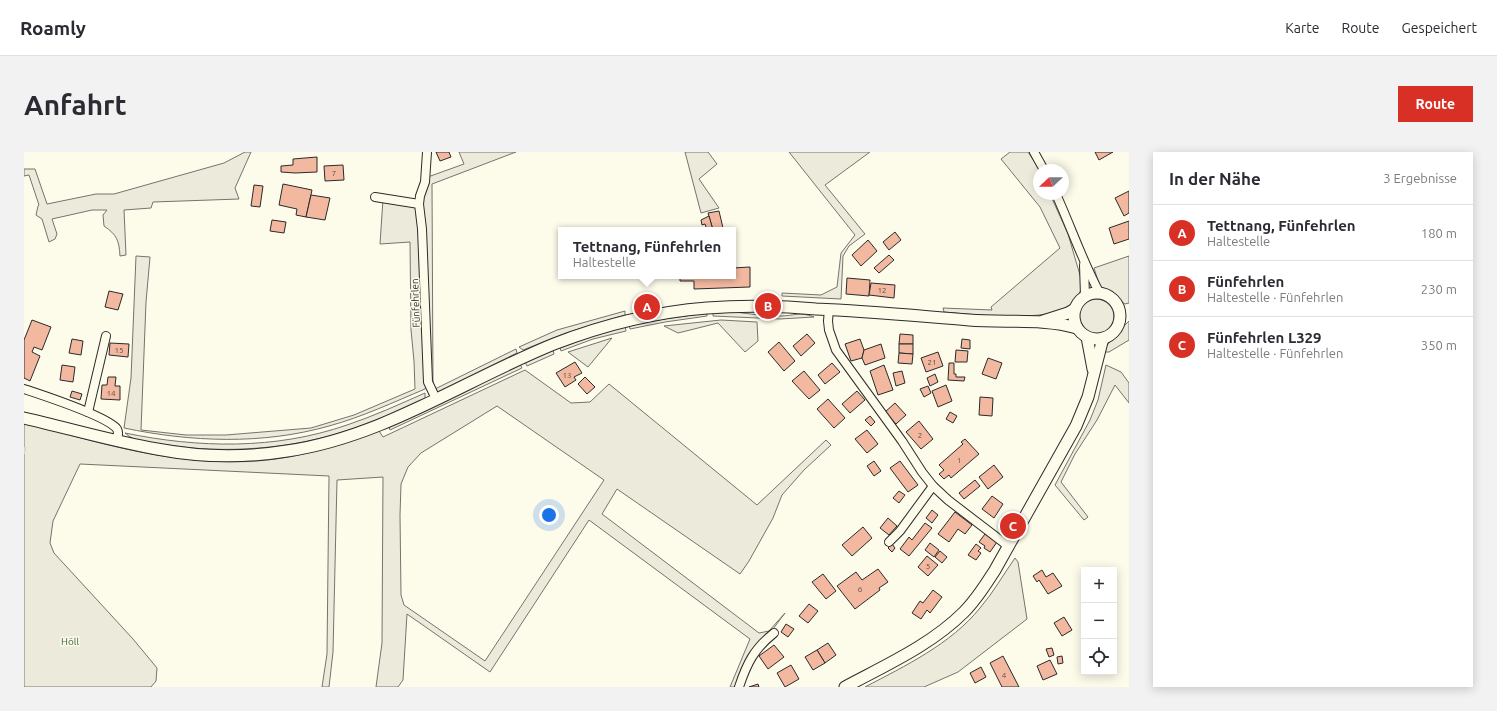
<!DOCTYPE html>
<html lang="de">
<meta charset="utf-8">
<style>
body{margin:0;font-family:Ubuntu,sans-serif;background:#f2f2f3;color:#2b2b33}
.controls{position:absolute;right:12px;bottom:12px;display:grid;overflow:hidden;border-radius:0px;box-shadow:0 2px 10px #0003}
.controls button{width:36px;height:36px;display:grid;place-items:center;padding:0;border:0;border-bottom:1px solid #e1e1e2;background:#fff;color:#2b2b33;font:20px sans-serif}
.compass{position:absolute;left:1009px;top:12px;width:36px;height:36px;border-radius:50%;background:#fff;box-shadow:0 2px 10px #0003;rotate:248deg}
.you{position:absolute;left:525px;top:363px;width:14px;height:14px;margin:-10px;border:3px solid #fff;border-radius:50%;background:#1a73e8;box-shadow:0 0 0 6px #1a73e833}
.badge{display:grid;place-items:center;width:26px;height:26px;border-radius:50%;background:#d93025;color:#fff;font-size:13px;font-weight:700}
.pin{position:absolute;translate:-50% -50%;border:2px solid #fff;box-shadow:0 1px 4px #0006}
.popup{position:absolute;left:534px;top:75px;width:178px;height:52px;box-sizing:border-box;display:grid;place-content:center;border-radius:0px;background:#fff;filter:drop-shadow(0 1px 3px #0005);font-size:13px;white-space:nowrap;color:#7c7c81}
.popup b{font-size:15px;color:#2b2b33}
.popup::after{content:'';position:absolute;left:50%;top:100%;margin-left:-8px;border:8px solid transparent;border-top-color:#fff}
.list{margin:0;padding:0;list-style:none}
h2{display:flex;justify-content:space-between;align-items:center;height:52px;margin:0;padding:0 16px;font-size:17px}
h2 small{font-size:13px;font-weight:400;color:#7c7c81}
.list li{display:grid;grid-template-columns:26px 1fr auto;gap:12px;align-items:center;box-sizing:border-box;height:56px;padding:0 16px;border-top:1px solid #e1e1e2}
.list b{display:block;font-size:15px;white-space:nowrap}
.list p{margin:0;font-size:13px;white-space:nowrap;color:#7c7c81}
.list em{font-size:13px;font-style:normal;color:#7c7c81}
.icon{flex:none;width:22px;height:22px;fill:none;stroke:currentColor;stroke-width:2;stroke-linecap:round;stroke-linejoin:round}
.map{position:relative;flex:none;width:1105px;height:535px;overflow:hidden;border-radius:0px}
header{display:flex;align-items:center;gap:24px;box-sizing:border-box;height:56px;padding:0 20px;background:#fff;border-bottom:1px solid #e1e1e2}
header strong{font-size:19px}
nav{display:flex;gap:22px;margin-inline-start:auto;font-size:14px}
.intro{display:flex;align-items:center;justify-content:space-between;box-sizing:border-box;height:96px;padding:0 24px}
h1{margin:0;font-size:28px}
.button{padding:10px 18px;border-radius:0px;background:#d93025;color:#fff;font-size:14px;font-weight:700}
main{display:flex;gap:24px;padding:0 24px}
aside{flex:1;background:#fff;border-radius:0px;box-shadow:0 2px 10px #0003}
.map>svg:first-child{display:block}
</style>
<header>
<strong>Roamly</strong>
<nav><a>Karte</a><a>Route</a><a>Gespeichert</a></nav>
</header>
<div class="intro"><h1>Anfahrt</h1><a class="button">Route</a></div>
<main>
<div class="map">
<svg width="1105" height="535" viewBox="0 0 1105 535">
<rect width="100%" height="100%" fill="#fdfbea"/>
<g fill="#ecebdb" stroke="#74746e" fill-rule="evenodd">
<path d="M221,0H227L211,36L215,47L129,50L127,56L100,58L102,103L96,104C95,88 93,83 80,74L79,63L83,58H68L28,67L33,82L31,87L25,90L18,67L12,63L14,54L15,53L5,23L0,24V17H11L23,52L72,42H90L200,11Z"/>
<path d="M435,0H492L408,32L409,233L402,235L401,237C370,250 338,265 305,274C238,293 167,290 100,276L107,226L112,104L126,105L122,150L117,278L162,283H202L287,276L330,263L391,237L390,209L387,178L386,90L356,92L359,47L395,52L401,26L440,12Z"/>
<path d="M661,0H684L693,12L675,27L695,56L677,61Z"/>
<path d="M765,0H846L801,33L841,82L825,94L819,104L817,147L758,144V141L797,143L813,135L817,101L831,83Z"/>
<path d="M986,0H1004L1014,15L1015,18V42H1026L1044,82L1058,130C1058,144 1046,157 1032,160C1000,168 953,163 920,160L919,156L968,158L967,155L1036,96L1016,55L977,7Z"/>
<path d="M1105,104V151L1101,152L1078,136L1075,132L1070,116Z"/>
<circle cx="1072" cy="165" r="18"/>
<path d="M601,159V163L542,181L499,198L495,195L533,178Z"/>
<path d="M711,160C726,162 741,164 756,164C771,164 775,159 790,165L756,167L689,164V161Z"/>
<path d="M683,161V164L641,170L606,177L605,173L640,167Z"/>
<path d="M697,168L733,170L734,189L721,200L694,171L654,181L640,174Z"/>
<path d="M1105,169V188L1085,200H1082L1080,197L1085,191L1094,182L1097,177Z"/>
<path d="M601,174L602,179L569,187L537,199L536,196L568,184Z"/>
<path d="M588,186L564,215L544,200Z"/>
<path d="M492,197L493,201L413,240L411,237Z"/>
<path d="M529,198L530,202L503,214L501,210Z"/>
<path d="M496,212L498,216L366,278L365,275Z"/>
<path d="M1082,213L1097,220L1105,231V251L1091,233L1073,268L1051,302L1037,330L1064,365L1060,368L1031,333L1066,268L1074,248Z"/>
<path d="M501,218L547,251L566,250L585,232L733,353L802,288L807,293L780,318L758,343L749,366L725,409L716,422L593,337L578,362L735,481L745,479L761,461L746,481L712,535H706L726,487L565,368L466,520L383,462L379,528L374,535H352L358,491L359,325L313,328L309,500L305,535H298L303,502L305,324L56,312L29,369L26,391L30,401L109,487L133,516L132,529L127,535H0V271L8,272C86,295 170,318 252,307C287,302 322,291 355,279L359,285ZM473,254L580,328L461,509L380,453L377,443L376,363L377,332L384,315L397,301Z"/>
<path d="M401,241V246C375,257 349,271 322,279C268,297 200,302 144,293C130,291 111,291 101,281C174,296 251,298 323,273C350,264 376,252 401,241Z"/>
<path d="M991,406L994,410L1003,467L934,520L900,535H841C881,514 927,492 956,456C969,441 979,423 991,406Z"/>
</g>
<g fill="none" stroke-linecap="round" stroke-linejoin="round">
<path stroke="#d8d7c9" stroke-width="2.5" d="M0,301L1,296"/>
</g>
<g fill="#f2b8a0" stroke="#2b2b2b">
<path d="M412,0H425L427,5L416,9Z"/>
<path d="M1071,0H1089L1075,8Z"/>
<path d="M293,5V20L271,21L257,20V14L269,13V7Z"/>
<path d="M319,13L320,28L301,29L300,14Z"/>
<path d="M259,32L288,38L282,65L272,63L273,57L255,53Z"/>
<path d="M230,33L239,34L236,55L227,54Z"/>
<path d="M1105,39V61L1100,64L1091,46Z"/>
<path d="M287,43L306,46L301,68L282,65Z"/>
<path d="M695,59L699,76L689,78L684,61Z"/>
<path d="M685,64L689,78H683L681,72L678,73L677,68Z"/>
<path d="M248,68L262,70L260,81L246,79Z"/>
<path d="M1105,69V87L1090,92L1085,76Z"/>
<path d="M871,80L877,88L865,98L859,90Z"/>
<path d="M844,88L853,99L837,114L828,103Z"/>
<path d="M865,103L870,108L855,121L850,116Z"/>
<path d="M726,115V135L670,137V129H656V124H709V116Z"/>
<path d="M823,126L846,128L845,144L822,142Z"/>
<path d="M847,131L871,133L870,146L845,143Z"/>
<path d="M85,139L99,142L94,158L81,155Z"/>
<path d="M8,168L27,175L18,198L10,195L8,200L16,204L6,229L0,226V188Z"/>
<path d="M783,182L791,191L777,204L769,194Z"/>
<path d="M876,182L889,183V192H875Z"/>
<path d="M48,187L59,189L57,203L45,201Z"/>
<path d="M836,187L840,198L838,206L827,209L821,192Z"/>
<path d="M938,187L946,188V197L937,196Z"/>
<path d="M755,190L771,209L760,219L744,200Z"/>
<path d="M86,191L105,192L104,205L85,203Z"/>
<path d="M857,192L861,206L841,213L838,206L840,198Z"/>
<path d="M875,192H889V202L875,201Z"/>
<path d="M932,198L944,199L943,210H931Z"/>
<path d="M914,200L919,214L902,220L897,206Z"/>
<path d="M875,201L889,202L888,212L874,211Z"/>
<path d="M964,206L978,211L972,227L958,222Z"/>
<path d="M551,210L558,221L550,225L552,228L541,235L532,221Z"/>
<path d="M808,211L816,220L801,232L794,223Z"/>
<path d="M925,211H930V222H932V225H941L940,229L924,228Z"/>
<path d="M38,213L51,215L49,230L36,228Z"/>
<path d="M860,213L869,238L854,243L846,219Z"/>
<path d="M780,219L796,238L785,247L768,229Z"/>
<path d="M878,219L881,231L872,234L869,221Z"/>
<path d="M911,222L914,230L906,234L903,226Z"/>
<path d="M84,225H92L91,234H96V248L77,247L78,233H83Z"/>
<path d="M561,225L571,235L563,242L554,232Z"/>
<path d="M922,233L928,249L914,255L908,239Z"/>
<path d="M904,234L907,241L900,245L896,237Z"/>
<path d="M48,239L58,242L56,248L46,245Z"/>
<path d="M833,239L841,248L826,261L818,252Z"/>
<path d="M956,245L969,246L968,264L955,263Z"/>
<path d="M804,247L821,266L810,276L793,257Z"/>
<path d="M871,251L882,263L872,272L861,260Z"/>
<path d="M926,260L933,264L929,271L922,267Z"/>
<path d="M846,264L851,270L847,274L841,268Z"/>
<path d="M895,269L909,287L897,297L882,280Z"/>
<path d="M843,278L854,292L843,301L831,287Z"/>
<path d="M941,287L955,302L927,326L925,323L920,327L915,322L920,318L915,313L939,292L937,290Z"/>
<path d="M850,309L857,319L850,324L843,314Z"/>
<path d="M876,309L894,333L884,340L866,316Z"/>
<path d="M970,313L979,325L964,337L955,325Z"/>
<path d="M951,328L956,334L940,347L935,341Z"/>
<path d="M875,339L881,343L875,351L869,346Z"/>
<path d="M968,344L979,352L970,366L958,357Z"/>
<path d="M908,358L914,363L908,371L902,366Z"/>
<path d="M931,360L948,373L941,382L934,377L925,390L914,382Z"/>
<path d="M864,366L873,374L865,383L856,376Z"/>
<path d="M901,371L908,376L885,404L876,397L885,385L888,388Z"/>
<path d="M839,375L848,386L828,404L818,393Z"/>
<path d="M961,382L973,390L966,400L960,396L961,394L955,390Z"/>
<path d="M906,391L915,398L910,405L901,398Z"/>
<path d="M868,392L871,396L868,400L864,396Z"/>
<path d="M952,392L957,396L954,399L957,401L952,408L944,403Z"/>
<path d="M916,399L923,405L918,411L911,405Z"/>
<path d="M903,404L914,413L904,424L894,415Z"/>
<path d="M854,417L864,430L855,436L856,438L831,457L813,434L832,420L838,428Z"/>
<path d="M1018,418L1022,425L1029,421L1038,434L1024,442L1015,428L1013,430L1009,424Z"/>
<path d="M799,422L812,439L802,447L788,430Z"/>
<path d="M909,438L918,445L906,461L903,458L897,467L888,461L896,449L899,451Z"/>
<path d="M785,452L794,459L784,471L775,464Z"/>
<path d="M1040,465L1048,478L1038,484L1030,471Z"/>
<path d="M762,472L770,477L764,485L757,480Z"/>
<path d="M804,491L812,503L801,511L793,498Z"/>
<path d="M750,493L760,505L744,517L735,504Z"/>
<path d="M1028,496L1030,503L1025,505L1022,497Z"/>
<path d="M793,498L801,511L789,518L781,505Z"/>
<path d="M979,504L995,535H978L966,511Z"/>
<path d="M1038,504L1039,511L1034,512L1033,505Z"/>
<path d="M1026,508L1033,522L1019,528L1013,514Z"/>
<path d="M767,513L775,527L761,535L753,521Z"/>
<path d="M957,515L962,525L951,531L946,521Z"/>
<path d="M734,532L735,535H725Z"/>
</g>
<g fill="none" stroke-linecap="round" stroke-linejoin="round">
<defs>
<g id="minor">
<path d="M403,0L401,30L396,44L395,52L398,77L404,230L412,247"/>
<path d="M1010,0L1020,18"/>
<path d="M1032,42C1047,75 1058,108 1075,140"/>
<path d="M351,45L395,52"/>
<path d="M1060,113L1061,144"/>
<path d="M805,157L804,169L805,178L812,198L878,289L898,320L909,334L924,348L984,394"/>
<path d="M0,237C18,243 83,264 93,277C95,281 94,284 92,289"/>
<path d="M64,260L82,184"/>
<path d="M865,390L876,379L909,334"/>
<path d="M715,535C723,511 730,497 750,481"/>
</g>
<g id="secondary">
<circle cx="1073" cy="164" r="23"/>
<path d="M1019,169L1044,161L1051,157"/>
<path d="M1063,185L1069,217"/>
<path d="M0,266C44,276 88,289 133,297C175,305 220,306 263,299C359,285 441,228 530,192C579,173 631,160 683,156C720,153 756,154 792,157C843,159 894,164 945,168C979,171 1020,166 1053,176"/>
<path d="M821,535C862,513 907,493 940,460C953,447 962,432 971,418L1052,274L1064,245L1079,186"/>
</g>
</defs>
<use href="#minor" stroke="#2b2b2b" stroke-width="10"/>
<use href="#secondary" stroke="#2b2b2b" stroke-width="13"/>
<use href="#minor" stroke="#fdfbea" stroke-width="8"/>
<use href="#secondary" stroke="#fdfbea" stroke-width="11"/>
</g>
<g text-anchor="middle" stroke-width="3" stroke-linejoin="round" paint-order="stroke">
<g font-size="8" fill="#5d4e48">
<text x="310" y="24">7</text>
<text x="858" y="141">12</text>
<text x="95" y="201">15</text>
<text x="908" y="213">21</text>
<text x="543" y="226">13</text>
<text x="87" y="244">14</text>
<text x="896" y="286">2</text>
<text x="935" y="311">1</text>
<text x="904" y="417">5</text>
<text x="836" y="440">6</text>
<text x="980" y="526">4</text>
</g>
<g font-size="10" fill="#2b2b2b" stroke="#fdfbea">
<text transform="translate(391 151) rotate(-92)" y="4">Fünfehrlen</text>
</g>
<g font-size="10" fill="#34623c" stroke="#fdfbea">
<text x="46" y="493">Höll</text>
</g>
</g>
</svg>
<div class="controls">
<button>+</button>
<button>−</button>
<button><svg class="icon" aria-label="locate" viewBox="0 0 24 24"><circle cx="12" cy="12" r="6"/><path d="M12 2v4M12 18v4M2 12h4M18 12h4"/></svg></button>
</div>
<svg class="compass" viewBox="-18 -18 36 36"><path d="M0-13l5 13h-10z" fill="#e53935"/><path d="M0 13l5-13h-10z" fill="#7c7c81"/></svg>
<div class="you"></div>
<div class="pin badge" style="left:623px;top:155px">A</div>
<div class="popup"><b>Tettnang, Fünfehrlen</b>Haltestelle</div>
<div class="pin badge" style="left:744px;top:154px">B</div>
<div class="pin badge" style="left:989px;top:374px">C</div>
</div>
<aside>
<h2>In der Nähe<small>3 Ergebnisse</small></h2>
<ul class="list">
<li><span class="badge">A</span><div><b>Tettnang, Fünfehrlen</b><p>Haltestelle</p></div><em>180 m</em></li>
<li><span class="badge">B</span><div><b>Fünfehrlen</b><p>Haltestelle · Fünfehrlen</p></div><em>230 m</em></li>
<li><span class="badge">C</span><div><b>Fünfehrlen L329</b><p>Haltestelle · Fünfehrlen</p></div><em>350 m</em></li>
</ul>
</aside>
</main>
